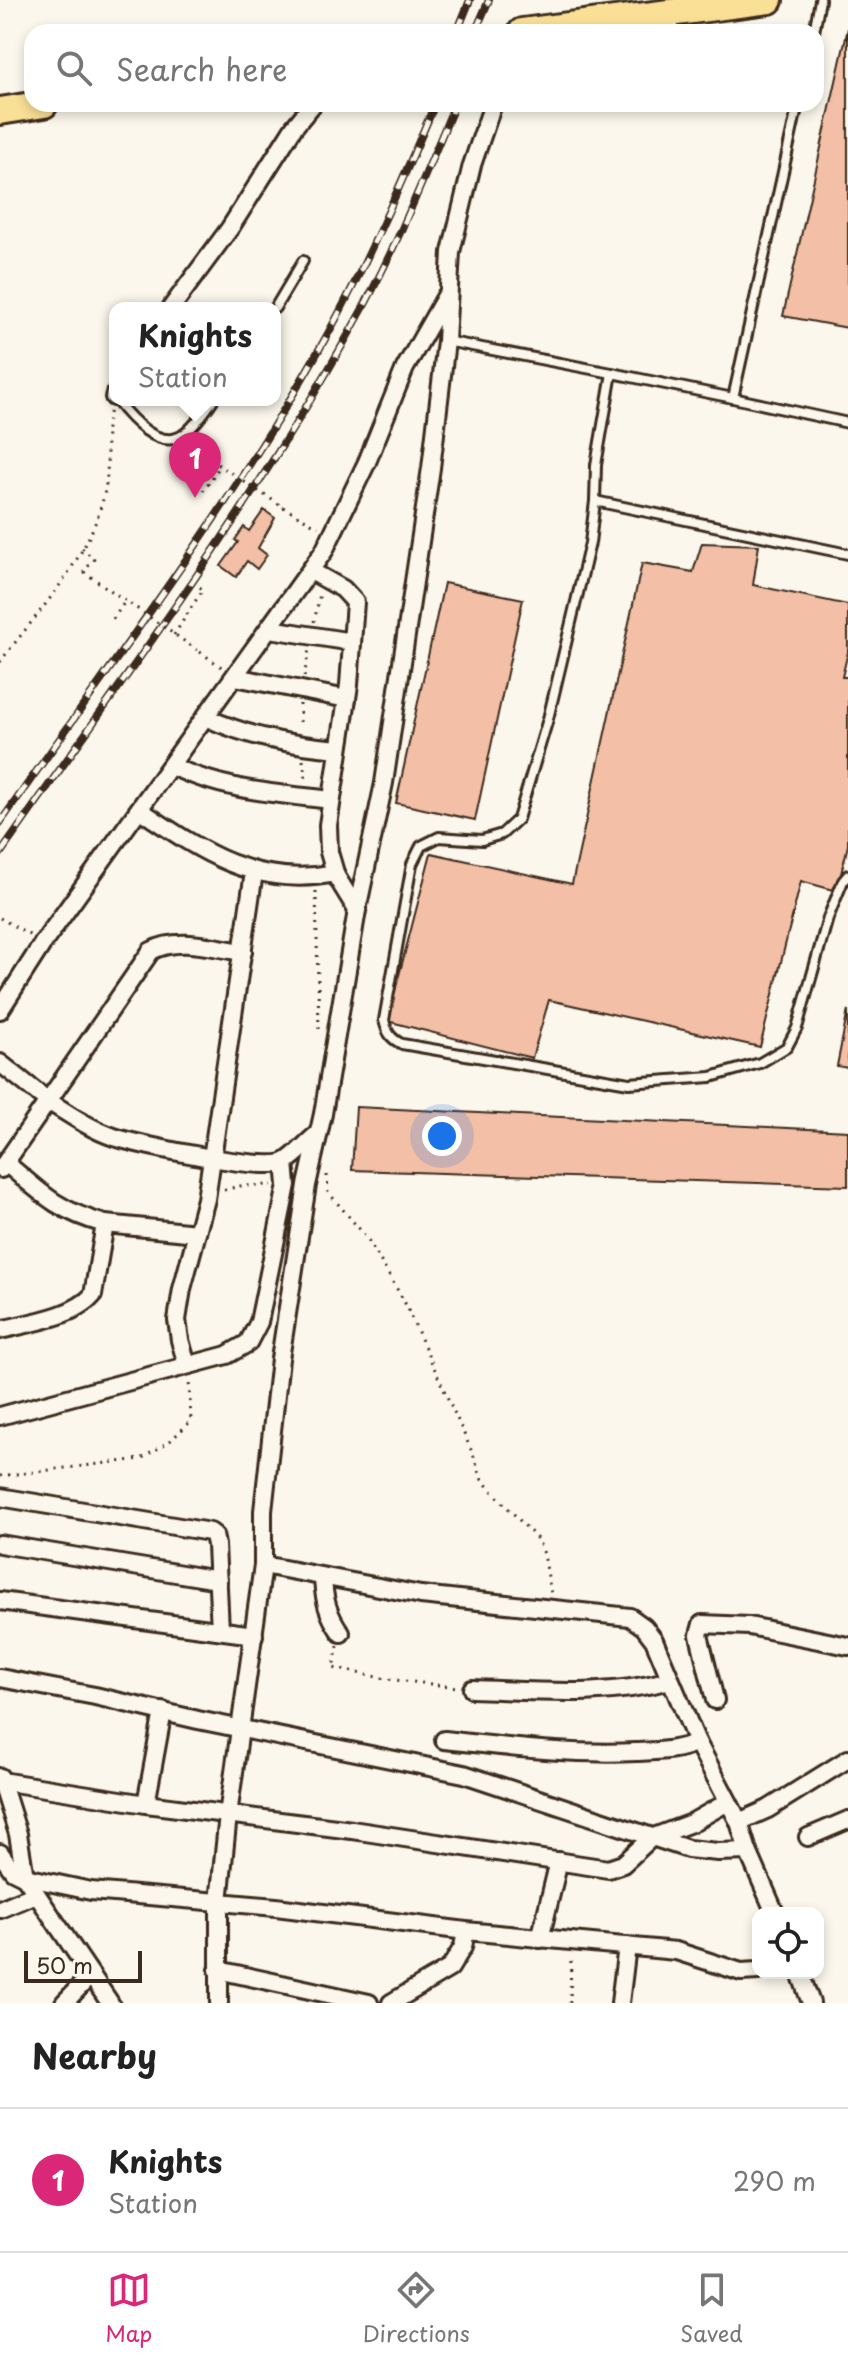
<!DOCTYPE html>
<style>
body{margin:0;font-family:"Playpen Sans",sans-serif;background:#f2f2f2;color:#222}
.controls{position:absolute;right:24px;bottom:24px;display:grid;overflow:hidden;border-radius:16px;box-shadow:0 4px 12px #0003}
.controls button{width:72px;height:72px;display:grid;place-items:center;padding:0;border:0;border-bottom:2px solid #e0e0e0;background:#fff;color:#222;font:40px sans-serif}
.scale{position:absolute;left:24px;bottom:20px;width:118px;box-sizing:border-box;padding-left:8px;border:4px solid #3b2a1e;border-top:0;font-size:22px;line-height:28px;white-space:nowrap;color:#3b2a1e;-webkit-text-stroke:6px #fbf7ec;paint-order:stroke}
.you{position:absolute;left:442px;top:1136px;width:28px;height:28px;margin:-20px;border:6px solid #fff;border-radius:50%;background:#1a73e8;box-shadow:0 0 0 12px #1a73e833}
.badge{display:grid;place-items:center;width:52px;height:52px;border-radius:50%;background:#db2777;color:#fff;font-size:26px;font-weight:700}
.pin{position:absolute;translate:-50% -66px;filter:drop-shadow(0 2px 4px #0008)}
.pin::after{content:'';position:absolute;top:42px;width:28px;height:24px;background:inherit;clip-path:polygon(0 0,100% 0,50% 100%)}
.popup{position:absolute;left:109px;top:302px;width:172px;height:104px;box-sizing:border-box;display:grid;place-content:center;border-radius:16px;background:#fff;filter:drop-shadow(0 2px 6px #0005);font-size:26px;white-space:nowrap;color:#767676}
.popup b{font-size:30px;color:#222}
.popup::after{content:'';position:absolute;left:50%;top:100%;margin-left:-16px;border:16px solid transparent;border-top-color:#fff}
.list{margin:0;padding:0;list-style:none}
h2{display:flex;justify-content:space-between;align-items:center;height:104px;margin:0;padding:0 32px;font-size:34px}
h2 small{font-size:26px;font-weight:400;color:#767676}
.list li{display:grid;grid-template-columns:52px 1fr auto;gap:24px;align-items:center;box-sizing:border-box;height:144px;padding:0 32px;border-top:2px solid #e0e0e0}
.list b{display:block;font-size:30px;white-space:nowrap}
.list p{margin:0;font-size:26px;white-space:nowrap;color:#767676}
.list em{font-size:26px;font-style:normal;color:#767676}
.icon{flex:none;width:44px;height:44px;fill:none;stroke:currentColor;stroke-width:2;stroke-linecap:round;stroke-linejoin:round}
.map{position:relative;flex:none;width:848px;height:2003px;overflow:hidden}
.search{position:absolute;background:#fff;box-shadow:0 4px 12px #0003;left:24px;right:24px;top:24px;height:88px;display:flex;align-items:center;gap:20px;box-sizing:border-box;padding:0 28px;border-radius:24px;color:#767676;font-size:30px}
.sheet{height:248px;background:#fff}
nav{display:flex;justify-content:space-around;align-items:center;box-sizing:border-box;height:112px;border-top:2px solid #e0e0e0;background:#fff;font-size:22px;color:#767676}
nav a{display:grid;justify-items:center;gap:4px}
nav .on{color:#db2777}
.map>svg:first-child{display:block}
</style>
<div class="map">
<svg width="848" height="2003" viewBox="0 0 848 2003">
<rect width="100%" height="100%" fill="#fbf7ec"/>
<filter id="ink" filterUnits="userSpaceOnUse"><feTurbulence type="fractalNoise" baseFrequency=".0125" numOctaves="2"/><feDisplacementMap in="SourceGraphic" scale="16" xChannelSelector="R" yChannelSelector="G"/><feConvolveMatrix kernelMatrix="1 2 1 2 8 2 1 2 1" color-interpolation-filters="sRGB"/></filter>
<g filter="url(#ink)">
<g fill="#f3bfa6" stroke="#3b2a1e" stroke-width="2">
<path d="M848,28V328L783,316Z"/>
<path d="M264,510L275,518L258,548L267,555L257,569L247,561L236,577L221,566L238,542L235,540L244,527L249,531Z"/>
<path d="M702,543L759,545L753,585L848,605V652L842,677H848V845L837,891L801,881L760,1047L549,1000L532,1058L387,1021L431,853L572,884L642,563L693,572Z"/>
<path d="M444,583L523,599L475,820L396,803Z"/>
<path d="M848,1010V1068L837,1066Z"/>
<path d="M356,1107L848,1131V1186L352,1170Z"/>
</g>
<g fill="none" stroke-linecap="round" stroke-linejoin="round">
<defs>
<g id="lane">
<path d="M814,32L820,0"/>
<path d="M798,104L733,398L848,423"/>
<path d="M275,308L303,261"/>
<path d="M446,341L612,373"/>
<path d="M733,398L612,373L596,465L595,501L590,543L548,719L518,819L502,834L482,840L439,837L421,846L412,864L384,1020C387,1033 391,1039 402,1044L629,1083L711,1077L760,1063L787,1047L797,1028L828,918L843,881L848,875"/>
<path d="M116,400C129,417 160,453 184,434C195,426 205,411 213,400"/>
<path d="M595,501L848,554"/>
</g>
<g id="street">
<path d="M666,32L675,12"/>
<path d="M171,308L230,228L294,127L313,104"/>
<path d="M114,397L115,394"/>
<path d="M311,571L343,589L355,602L349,685L328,825L329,852L336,876L357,910"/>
<path d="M270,629L352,642"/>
<path d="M235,677L347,699"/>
<path d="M205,717C249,737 291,745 339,749"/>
<path d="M171,766C226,791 272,793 331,800"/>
<path d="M140,810C202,852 257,889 335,873"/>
<path d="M243,952C214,948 178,936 151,951L48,1101C69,1114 90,1129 114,1137C139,1145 265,1172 285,1162C297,1155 307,1142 318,1134"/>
<path d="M0,1010L43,943L324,551L367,462L405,368L446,296"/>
<path d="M0,1063L48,1101L1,1169"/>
<path d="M105,1224L197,1233"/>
<path d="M0,1330C28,1323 74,1317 93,1295L105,1224C58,1211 42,1194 6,1163"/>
<path d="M187,1365L180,1340L177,1320L182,1289L206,1199L254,872"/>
<path d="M0,1416L227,1355L248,1343L259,1322L287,1185L285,1162"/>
<path d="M0,1497L210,1532L214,1535L216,1545L220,1630"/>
<path d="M0,1544L218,1580"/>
<path d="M263,1565L421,1595L630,1617L644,1627L654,1640L697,1742L739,1822L748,1851L775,1913"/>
<path d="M323,1578C324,1600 328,1615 341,1633"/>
<path d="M0,1601L254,1635"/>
<path d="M0,1678L95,1696L198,1720L464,1774L688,1849L718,1852L748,1851"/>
<path d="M472,1689C537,1691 606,1698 670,1680"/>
<path d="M715,1700L699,1635L702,1624L749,1626L848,1646"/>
<path d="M444,1740C508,1747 571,1755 636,1752C656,1751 679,1751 697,1742"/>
<path d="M0,1777L18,1834L25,1877L110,2003"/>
<path d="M1,1781L146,1804L352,1830L608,1869L623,1864L651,1838L691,1823L728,1802"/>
<path d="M146,1804L163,1711"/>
<path d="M739,1822L768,1809L848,1759"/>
<path d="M808,1837L848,1820"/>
<path d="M0,1853L13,1871L25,1877L91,1891L276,1907L466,1931L676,1951L741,1972L758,1971"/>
<path d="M0,1909L36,1894"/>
<path d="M540,1939L559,1861"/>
<path d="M218,1970L369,2003"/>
<path d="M800,1973L811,2003"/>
<path d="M64,2003L91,1975"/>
<path d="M219,2003V1902L228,1815L263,1565V1511L280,1359L307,1185L323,1114L357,910L384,783L431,468L446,341L451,252L472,165L493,104"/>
<path d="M391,2003L450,1968L463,1947L466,1931"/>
<path d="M620,2003L627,1946"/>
</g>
<g id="primary">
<path d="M522,32L769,0"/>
<path d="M0,111L44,104"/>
</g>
</defs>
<use href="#lane" stroke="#3b2a1e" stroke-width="14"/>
<use href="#street" stroke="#3b2a1e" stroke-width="22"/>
<use href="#primary" stroke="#3b2a1e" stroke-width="32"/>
<g stroke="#3b2a1e" stroke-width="3" stroke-dasharray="2 6" stroke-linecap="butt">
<path d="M187,444L197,451"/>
<path d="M203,491L220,466"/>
<path d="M283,507L318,527"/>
<path d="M82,548L94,559L84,572"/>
<path d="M113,619L126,600"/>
<path d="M314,622L320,594"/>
<path d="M174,635L203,589L199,587"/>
<path d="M200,652L223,668"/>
<path d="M0,662C40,609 96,552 106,484C110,460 103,433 110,410"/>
<path d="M304,677L309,649"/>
<path d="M300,704V728"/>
<path d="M303,760L306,780"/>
<path d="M316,891L319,1031"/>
<path d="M0,918L31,936"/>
<path d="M327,1175L328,1192L367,1238L404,1301L473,1454L482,1480L538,1540L544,1554L551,1594"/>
<path d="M224,1190L240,1186L272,1185"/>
<path d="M0,1476L141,1459L170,1441L191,1421L189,1380"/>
<path d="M338,1646L333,1668L387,1679L457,1687"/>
<path d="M570,2003L571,1958"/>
</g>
<use href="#lane" stroke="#fbf7ec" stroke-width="8"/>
<use href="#street" stroke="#fbf7ec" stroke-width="16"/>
<use href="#primary" stroke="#fadf96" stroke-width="26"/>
<defs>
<g id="rail">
<path d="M457,32L470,0"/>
<path d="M475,32L489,0"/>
<path d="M0,823C114,660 242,493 336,319C373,250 404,176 435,104"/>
<path d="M0,854C121,682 248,514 351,330C392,258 423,180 455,104"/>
</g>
</defs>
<use href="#rail" stroke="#3b2a1e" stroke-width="8"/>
<use href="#rail" stroke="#fbf7ec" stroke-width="5" stroke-dasharray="15" stroke-linecap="butt"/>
<g stroke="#3b2a1e" stroke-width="3" stroke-dasharray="2 6" stroke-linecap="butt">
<path d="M197,451L283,507"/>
<path d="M84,572L200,652"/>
</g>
</g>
</g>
</svg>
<div class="controls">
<button><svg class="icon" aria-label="locate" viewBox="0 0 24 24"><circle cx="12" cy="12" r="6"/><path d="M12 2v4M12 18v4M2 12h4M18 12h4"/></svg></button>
</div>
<div class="scale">50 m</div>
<div class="you"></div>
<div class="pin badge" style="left:195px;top:498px">1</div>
<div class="popup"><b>Knights</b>Station</div>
<div class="search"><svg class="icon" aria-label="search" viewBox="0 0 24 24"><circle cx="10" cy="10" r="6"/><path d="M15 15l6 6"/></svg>Search here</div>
</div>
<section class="sheet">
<h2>Nearby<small></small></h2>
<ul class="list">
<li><span class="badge">1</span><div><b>Knights</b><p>Station</p></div><em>290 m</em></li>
</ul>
</section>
<nav>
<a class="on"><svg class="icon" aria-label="map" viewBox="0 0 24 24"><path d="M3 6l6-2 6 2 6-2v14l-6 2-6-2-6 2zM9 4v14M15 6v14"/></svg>Map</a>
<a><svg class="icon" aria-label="directions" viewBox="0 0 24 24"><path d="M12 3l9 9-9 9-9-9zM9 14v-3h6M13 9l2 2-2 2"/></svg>Directions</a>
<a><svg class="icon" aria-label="saved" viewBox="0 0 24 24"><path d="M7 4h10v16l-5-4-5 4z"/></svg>Saved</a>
</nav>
